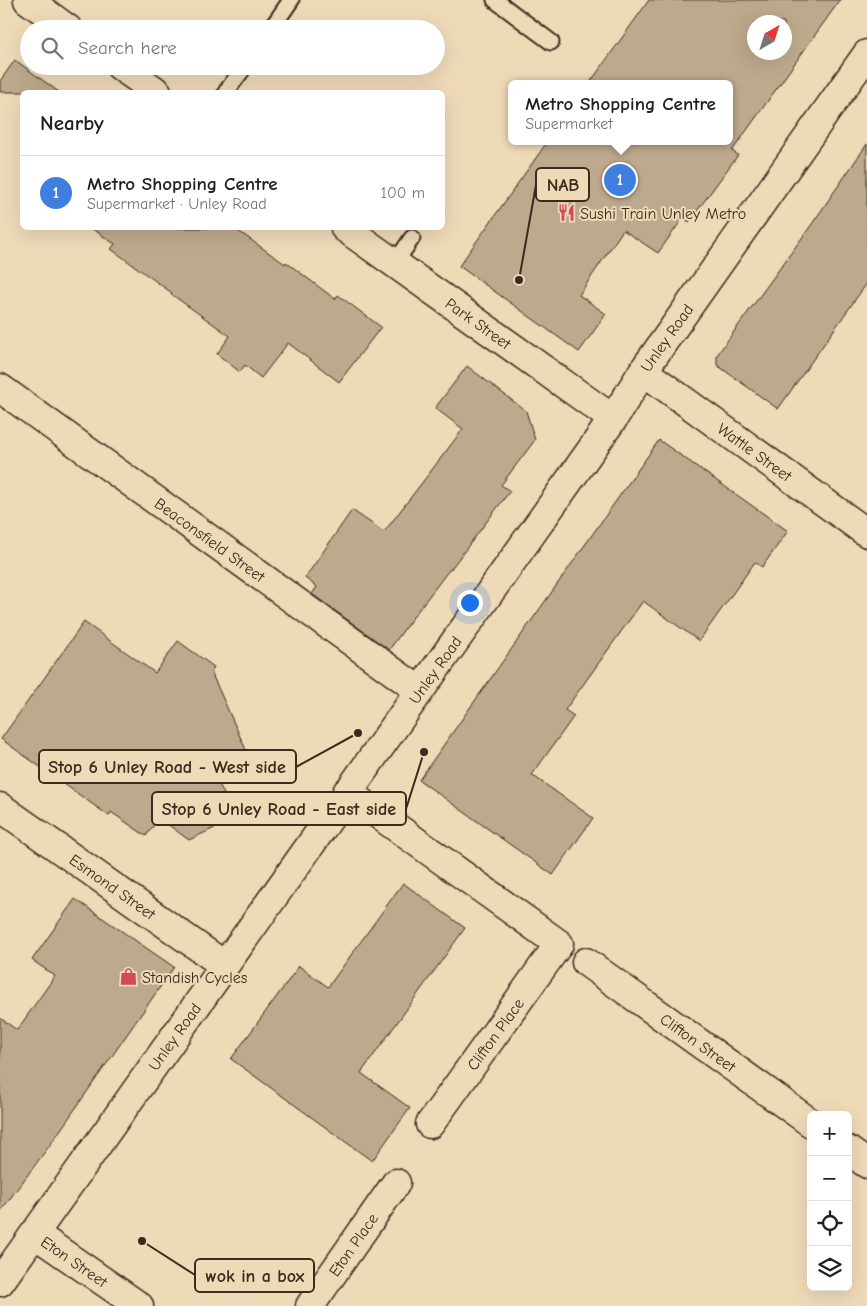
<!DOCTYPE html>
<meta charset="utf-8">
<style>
body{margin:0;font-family:"Comic Neue",sans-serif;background:#f2f2f2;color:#202124}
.controls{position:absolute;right:15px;bottom:15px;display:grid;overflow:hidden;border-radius:8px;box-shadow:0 5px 20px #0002}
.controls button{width:45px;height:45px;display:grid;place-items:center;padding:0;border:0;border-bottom:1px solid #e0e0e0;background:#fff;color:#202124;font:25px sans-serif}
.compass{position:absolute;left:747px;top:15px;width:45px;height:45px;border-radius:50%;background:#fff;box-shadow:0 5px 20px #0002;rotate:39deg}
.you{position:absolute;left:469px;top:602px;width:18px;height:18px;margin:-12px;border:4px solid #fff;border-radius:50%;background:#1a73e8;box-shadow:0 0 0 8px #1a73e833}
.badge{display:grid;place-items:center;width:32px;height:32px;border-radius:50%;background:#7c3aed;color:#fff;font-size:16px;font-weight:700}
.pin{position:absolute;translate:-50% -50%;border:2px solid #fff;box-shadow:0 1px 5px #0006}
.popup{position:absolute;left:508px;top:80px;width:225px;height:65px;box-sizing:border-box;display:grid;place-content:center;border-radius:8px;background:#fff;filter:drop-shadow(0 1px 4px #0005);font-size:16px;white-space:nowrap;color:#757577}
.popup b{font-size:19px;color:#202124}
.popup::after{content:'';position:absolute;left:50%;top:100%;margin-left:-10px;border:10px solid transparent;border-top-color:#fff}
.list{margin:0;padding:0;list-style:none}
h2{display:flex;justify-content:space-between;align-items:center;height:65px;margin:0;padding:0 20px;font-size:21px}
h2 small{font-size:16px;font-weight:400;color:#757577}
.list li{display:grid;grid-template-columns:32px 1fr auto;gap:15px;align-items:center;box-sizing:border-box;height:75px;padding:0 20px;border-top:1px solid #e0e0e0}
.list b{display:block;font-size:19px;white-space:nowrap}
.list p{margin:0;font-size:16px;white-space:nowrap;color:#757577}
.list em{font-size:16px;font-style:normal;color:#757577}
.icon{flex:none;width:28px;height:28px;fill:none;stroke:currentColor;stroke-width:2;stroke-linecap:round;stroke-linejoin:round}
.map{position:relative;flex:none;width:867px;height:1306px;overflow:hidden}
.search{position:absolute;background:#fff;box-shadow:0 5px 20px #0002;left:20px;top:20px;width:425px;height:55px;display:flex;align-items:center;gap:12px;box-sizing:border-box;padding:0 18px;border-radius:28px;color:#757577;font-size:19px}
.panel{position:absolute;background:#fff;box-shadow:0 5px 20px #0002;left:20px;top:90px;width:425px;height:140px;border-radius:8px}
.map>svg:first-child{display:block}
</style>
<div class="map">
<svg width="867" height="1306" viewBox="0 0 867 1306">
<rect width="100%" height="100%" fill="#efdab8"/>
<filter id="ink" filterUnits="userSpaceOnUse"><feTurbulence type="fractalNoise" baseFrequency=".02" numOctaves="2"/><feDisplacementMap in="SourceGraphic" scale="10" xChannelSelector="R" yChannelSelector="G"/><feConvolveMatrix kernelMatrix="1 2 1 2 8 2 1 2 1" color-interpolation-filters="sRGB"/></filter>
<g filter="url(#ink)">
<g fill="#bda98d" stroke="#3b2a1e" fill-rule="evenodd">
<path d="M649,0H840L732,151L738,155L689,222L683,218L658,253L623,230L579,295L606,314L579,352L459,266L548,141H729V84H589ZM754,22H784V52H754Z"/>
<path d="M15,60L59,92H0V81Z"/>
<path d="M867,144V283L778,409L717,365V355L812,224Z"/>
<path d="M91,228H234L285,264L286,262L335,299L338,295L381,327L339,382L288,343L261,378L245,365L240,372L217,354L230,336L171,294L172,293L111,249L115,244Z"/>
<path d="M467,366L526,411L535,440L501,485L510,491L450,570H449L413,617L389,650L312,594L317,587L305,578L352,510L384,532L421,484L463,429L435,408Z"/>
<path d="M659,440L788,531L762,567L755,562L699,641L643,601L565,710L574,716L532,775L593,818L553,875L419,780Z"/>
<path d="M84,622L155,673L178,641L214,667L211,672L251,761L216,778L236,818L189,840L159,818L146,836L111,812L109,816L1,739Z"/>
<path d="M403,883L465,928L361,1073L410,1108L372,1161L231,1059L299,966L328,987Z"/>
<path d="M75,899L174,967L50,1145L0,1212V1018L17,1030L55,976L32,960Z"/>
</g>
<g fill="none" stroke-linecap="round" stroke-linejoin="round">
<defs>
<g id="service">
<path d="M495,0L551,42"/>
<path d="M271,29L291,0"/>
<path d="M226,92L245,66"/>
<path d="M395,263L412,238"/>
</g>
<g id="minor">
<path id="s1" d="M0,388L420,691"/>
<path d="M347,792L559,944L430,1124"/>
<path id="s2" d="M0,807L224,965"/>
<path id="s3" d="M586,962L811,1123"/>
<path d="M848,1150L867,1164"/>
<path id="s4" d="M35,1234L139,1306"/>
<path id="s5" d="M310,1306L396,1183"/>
</g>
<g id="tertiary">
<path d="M28,0L68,29"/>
<path d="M120,66L157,92"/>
<path id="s6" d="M345,228L613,419"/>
<path id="s7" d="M643,371L867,533"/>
</g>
<g id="secondary">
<path id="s8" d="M0,1282L613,419L643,371L867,54"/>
</g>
</defs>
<use href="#service" stroke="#3b2a1e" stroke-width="19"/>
<use href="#minor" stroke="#3b2a1e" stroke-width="31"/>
<use href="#tertiary" stroke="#3b2a1e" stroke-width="31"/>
<use href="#secondary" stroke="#3b2a1e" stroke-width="31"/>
<use href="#service" stroke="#efdab8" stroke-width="15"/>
<use href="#minor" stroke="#efdab8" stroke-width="28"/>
<use href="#tertiary" stroke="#efdab8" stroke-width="28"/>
<use href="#secondary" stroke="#efdab8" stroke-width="28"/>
</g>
</g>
<defs>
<symbol id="restaurant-bare" viewBox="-9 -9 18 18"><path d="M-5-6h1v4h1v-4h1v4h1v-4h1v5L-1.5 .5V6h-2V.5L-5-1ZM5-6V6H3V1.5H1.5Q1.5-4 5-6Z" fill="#d1495b" stroke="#efdab8" stroke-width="2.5" paint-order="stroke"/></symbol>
<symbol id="shop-bare" viewBox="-9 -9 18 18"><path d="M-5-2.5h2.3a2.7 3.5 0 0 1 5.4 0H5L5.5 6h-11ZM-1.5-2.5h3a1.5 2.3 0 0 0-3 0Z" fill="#d1495b" stroke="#efdab8" stroke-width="2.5" paint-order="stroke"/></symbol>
</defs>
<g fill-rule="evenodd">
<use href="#restaurant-bare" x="554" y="200" width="25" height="25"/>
<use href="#shop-bare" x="116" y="964" width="25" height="25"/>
</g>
<g text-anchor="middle" stroke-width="4" stroke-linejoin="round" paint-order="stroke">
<g font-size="16" fill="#3b2a1e" stroke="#efdab8" text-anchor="start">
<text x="580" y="219">Sushi Train Unley Metro</text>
<text x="142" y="983">Standish Cycles</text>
</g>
<g font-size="16" fill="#3b2a1e" stroke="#efdab8">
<text dy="6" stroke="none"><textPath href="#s6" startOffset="164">Park Street</textPath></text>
<text dy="6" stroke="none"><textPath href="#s8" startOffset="1156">Unley Road</textPath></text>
<text dy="6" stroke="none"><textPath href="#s7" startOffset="138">Wattle Street</textPath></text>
<text dy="6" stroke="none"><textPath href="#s1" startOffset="259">Beaconsfield Street</textPath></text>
<text dy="6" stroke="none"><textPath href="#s8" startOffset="751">Unley Road</textPath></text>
<text dy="6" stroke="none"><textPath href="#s2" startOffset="138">Esmond Street</textPath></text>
<text transform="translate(495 1034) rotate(-54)" y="6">Clifton Place</text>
<text dy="6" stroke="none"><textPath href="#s8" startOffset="301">Unley Road</textPath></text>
<text dy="6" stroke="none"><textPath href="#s3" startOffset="138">Clifton Street</textPath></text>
<text dy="6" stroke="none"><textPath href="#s5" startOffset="75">Eton Place</textPath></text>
<text dy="6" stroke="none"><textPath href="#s4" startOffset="48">Eton Street</textPath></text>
</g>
</g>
<path fill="none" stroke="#3b2a1e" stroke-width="2" d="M519 280L536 185M358 733L296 767M424 752L406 809M142 1241L195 1275"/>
<g fill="#3b2a1e" stroke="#efdab8" stroke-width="2">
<circle cx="519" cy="280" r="5"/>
<circle cx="358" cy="733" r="5"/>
<circle cx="424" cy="752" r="5"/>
<circle cx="142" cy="1241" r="5"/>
</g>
<g fill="#efdab8" stroke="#3b2a1e" stroke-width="2">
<rect x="536" y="168" width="53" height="33" rx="5"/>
<rect x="39" y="750" width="257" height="33" rx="5"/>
<rect x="152" y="792" width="254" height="33" rx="5"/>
<rect x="195" y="1259" width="119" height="33" rx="5"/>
</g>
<g font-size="18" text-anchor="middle" font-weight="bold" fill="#3b2a1e">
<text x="563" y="191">NAB</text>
<text x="167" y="773">Stop 6 Unley Road - West side</text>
<text x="279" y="815">Stop 6 Unley Road - East side</text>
<text x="255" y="1282">wok in a box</text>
</g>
</svg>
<div class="controls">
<button>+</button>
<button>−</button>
<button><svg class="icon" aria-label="locate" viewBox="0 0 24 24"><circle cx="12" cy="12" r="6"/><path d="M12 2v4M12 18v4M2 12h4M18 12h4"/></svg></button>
<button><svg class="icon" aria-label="layers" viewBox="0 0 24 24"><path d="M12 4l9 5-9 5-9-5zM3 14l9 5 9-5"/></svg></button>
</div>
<svg class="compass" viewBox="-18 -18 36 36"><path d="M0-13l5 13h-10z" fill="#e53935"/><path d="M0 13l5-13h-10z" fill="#757577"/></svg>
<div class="you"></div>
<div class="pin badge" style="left:620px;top:180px;background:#3f7fe0">1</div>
<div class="popup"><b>Metro Shopping Centre</b>Supermarket</div>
<div class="search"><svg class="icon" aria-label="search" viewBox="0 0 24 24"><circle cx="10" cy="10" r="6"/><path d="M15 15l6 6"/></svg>Search here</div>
<section class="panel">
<h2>Nearby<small></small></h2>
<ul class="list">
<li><span class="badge" style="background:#3f7fe0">1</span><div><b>Metro Shopping Centre</b><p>Supermarket · Unley Road</p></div><em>100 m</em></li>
</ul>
</section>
</div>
